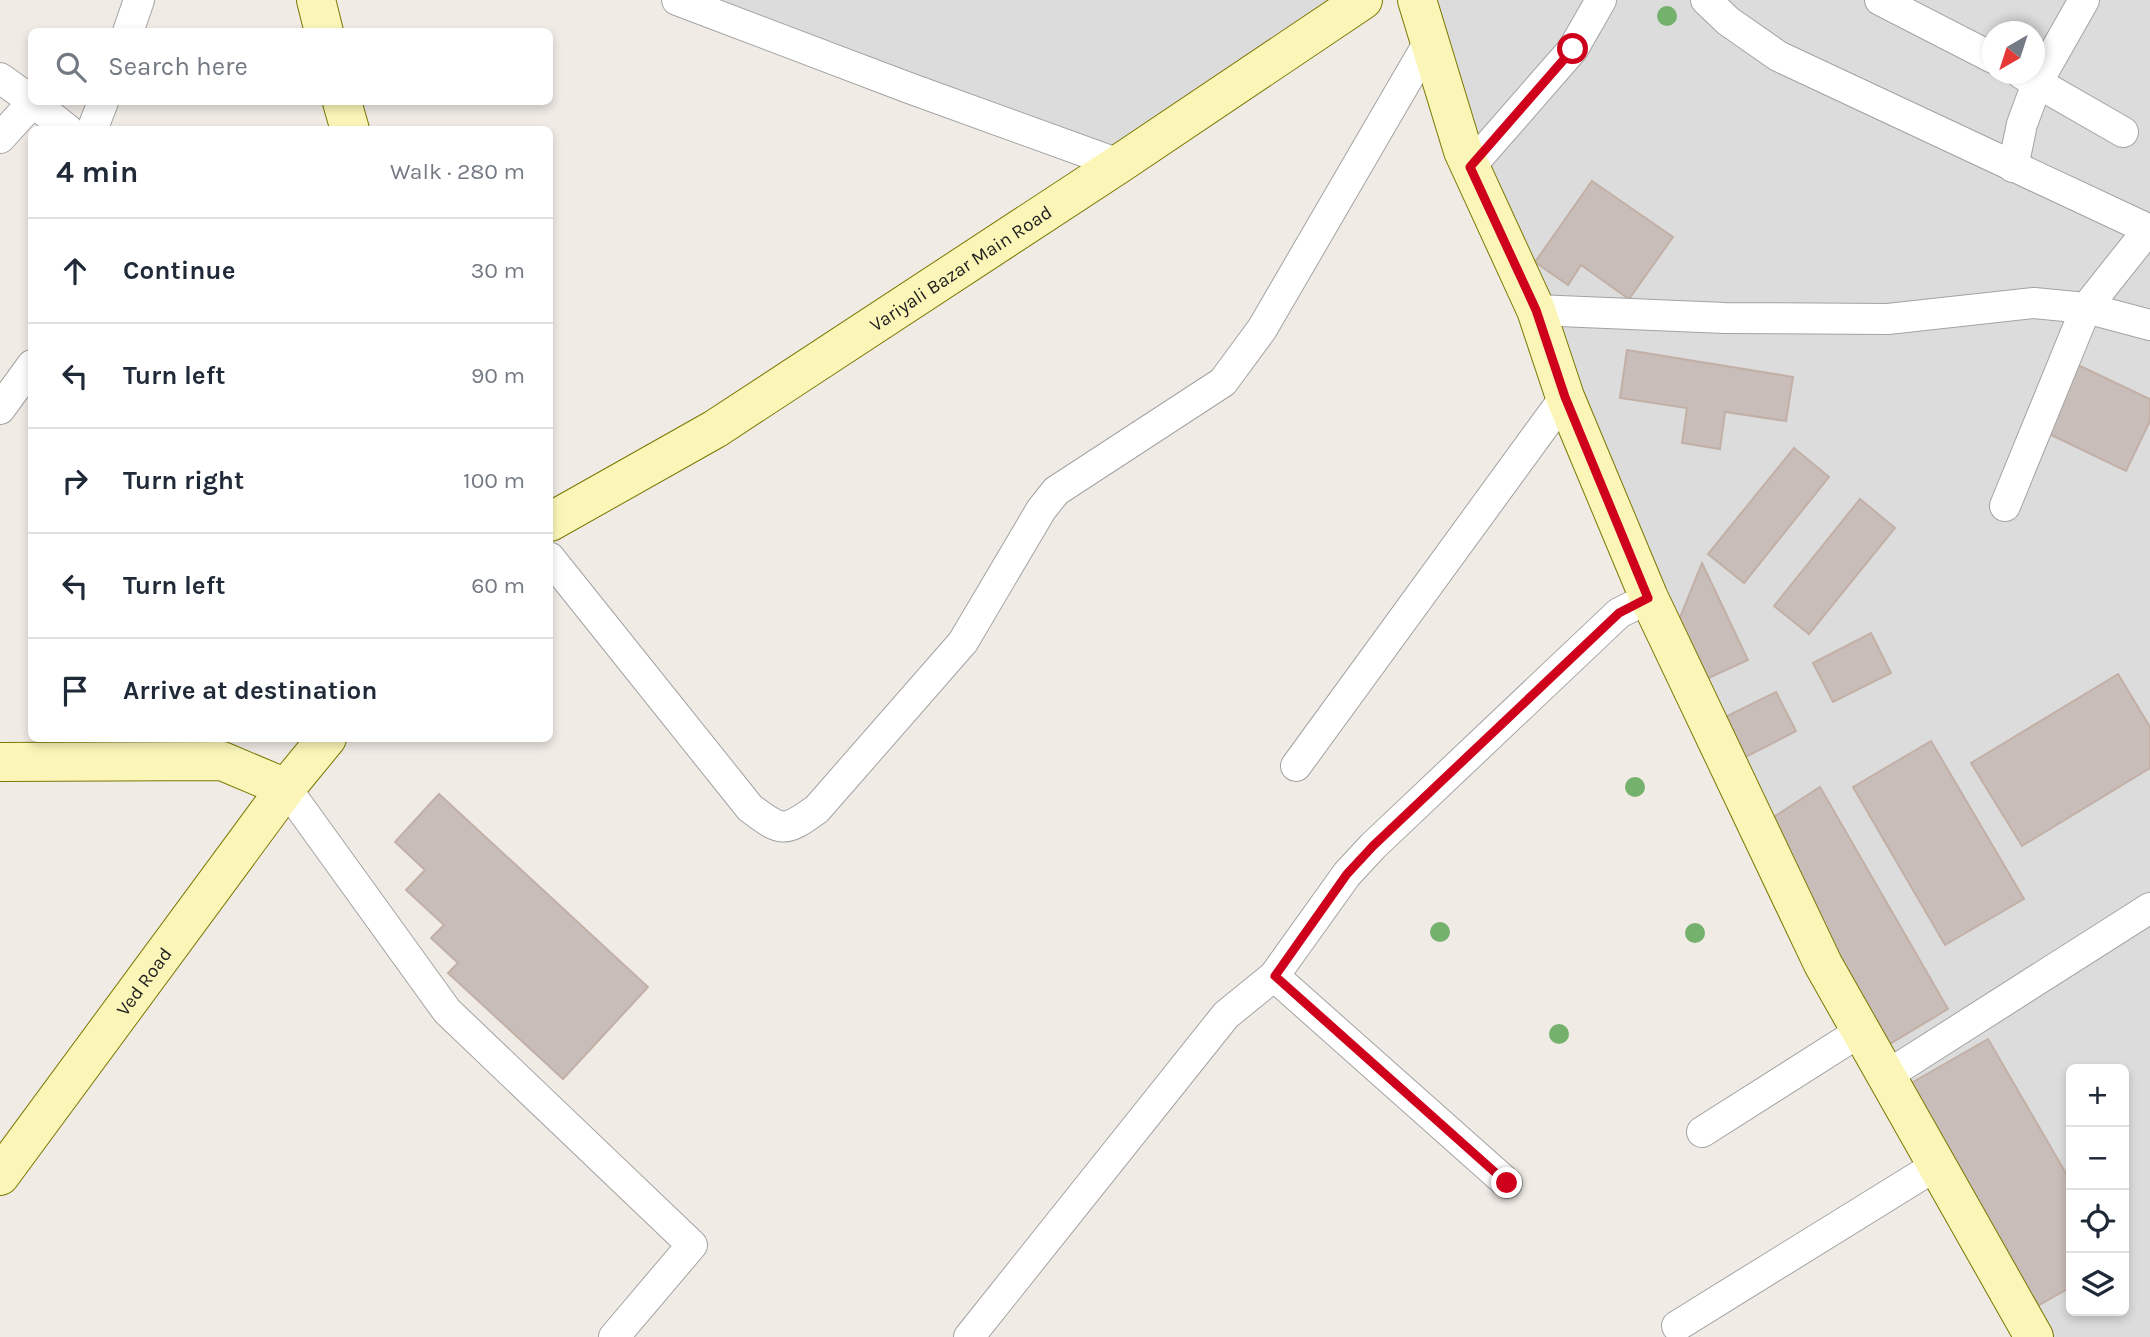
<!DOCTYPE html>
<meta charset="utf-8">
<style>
body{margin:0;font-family:Karla,sans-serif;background:#f2f2f3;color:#1f2937}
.controls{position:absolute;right:21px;bottom:21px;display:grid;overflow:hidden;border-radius:10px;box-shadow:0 4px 10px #0003}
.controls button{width:63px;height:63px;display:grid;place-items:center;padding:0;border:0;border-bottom:2px solid #e0e1e3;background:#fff;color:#1f2937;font:35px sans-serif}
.compass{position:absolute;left:1982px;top:21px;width:63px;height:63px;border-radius:50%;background:#fff;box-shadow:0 4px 10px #0003;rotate:219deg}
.stop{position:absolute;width:21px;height:21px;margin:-16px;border:5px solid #ce001b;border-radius:50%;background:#fff}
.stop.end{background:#ce001b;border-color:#fff;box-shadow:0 2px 7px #0008}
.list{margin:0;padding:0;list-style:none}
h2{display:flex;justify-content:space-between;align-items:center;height:91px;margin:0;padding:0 28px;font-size:30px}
h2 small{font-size:23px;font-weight:400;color:#747a83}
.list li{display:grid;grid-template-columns:46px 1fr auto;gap:21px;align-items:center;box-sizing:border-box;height:105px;padding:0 28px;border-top:2px solid #e0e1e3}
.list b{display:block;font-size:26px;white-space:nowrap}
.list em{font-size:23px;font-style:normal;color:#747a83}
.icon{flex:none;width:38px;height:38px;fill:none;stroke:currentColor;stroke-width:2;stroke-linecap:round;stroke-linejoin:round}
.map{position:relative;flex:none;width:2150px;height:1337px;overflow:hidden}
.search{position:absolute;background:#fff;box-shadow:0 4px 10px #0003;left:28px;top:28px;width:525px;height:77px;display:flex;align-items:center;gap:18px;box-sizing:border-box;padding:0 24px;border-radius:10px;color:#747a83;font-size:26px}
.panel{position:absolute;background:#fff;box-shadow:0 4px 10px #0003;left:28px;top:126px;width:525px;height:616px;border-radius:10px}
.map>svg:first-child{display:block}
</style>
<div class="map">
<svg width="2150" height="1337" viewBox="0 0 2150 1337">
<rect width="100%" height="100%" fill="#f0ebe5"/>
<g fill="#dddcdc" fill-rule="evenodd">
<path d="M692,0H1344L1117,156Z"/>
<path d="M1428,0H2150V1337H2039L1826,955L1471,150ZM1993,32H2035V74H1993ZM2071,1069H2124V1311H2071Z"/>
</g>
<g fill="#c8bdb8" stroke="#c2b0a7" stroke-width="2">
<path d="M1592,181L1673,237L1629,299L1581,265L1568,285L1535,262Z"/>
<path d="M1627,350L1793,377L1786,421L1725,412L1720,449L1682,443L1687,408L1620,398Z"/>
<path d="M2078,365L2150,399V421L2126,471L2045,432Z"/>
<path d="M1794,448L1829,477L1744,583L1708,554Z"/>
<path d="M1860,499L1895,528L1809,634L1774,606Z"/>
<path d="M1702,563L1748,660L1700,682L1679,620Z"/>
<path d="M1871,633L1891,673L1833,702L1813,663Z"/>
<path d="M2118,674L2150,727V768L2022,846L1971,763Z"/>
<path d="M1776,692L1796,731L1738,761L1717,721Z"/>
<path d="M1931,741L2024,899L1945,945L1853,787Z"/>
<path d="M1820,787L1948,1009L1883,1048L1766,822Z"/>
<path d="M439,794L648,987L563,1079L448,973L458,963L431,938L444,925L406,890L425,870L395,842Z"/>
<path d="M1988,1039L2071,1182V1287L2034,1308L1906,1086Z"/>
</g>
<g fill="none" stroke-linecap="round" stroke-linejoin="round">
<defs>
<g id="street">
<path d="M677,0L909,88L1119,164"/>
<path d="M1706,0L1728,21L1778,56L2150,230"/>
<path d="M1880,0L1993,58"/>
<path d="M128,32L139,0"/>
<path d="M2022,74L2123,132"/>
<path d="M0,78L32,101"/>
<path d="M33,102L68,130"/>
<path d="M92,130L103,102"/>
<path d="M0,138L33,102"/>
<path d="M1470,167L1573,49L1601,0"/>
<path d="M2013,167L2022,124L2038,81L2084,0"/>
<path d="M1536,310L1725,318L1888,319L2034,303L2086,308L2150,325"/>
<path d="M0,409L32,365"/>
<path d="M2005,506L2086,308L2148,230"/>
<path d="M550,558L750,808C782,832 784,833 817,809L963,642L1041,510L1056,491L1223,382L1262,329L1429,42"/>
<path d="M1296,766L1565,397"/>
<path d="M286,788L447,1011L692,1245L614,1337"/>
<path d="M1274,976L1507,1183"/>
<path d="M1886,1076L2150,908"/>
<path d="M1702,1132L1861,1031"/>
<path d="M1677,1326L1937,1165"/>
<path d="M969,1337L1226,1015L1274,976L1347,874L1373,846L1619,613L1649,598"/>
</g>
<g id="secondary">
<path d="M316,0L324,32"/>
<path d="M1417,0L1463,151L1536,310L1565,397L1649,598L1823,964L2034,1337"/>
<path d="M342,102L350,130"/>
<path id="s1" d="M550,522L715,429L1119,164L1363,0"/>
<path d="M0,762L222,761L286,788"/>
<path id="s2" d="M0,1176L286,788L327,738"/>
</g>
</defs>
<use href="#street" stroke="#a3a3a3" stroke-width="32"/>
<use href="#secondary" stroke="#7a7802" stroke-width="40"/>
<use href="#street" stroke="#fff" stroke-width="30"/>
<use href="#secondary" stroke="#fbf6b8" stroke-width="38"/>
</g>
<g fill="#74b16c">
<circle cx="1667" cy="16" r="10"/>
<circle cx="1635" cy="787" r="10"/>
<circle cx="1440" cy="932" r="10"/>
<circle cx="1695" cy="933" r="10"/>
<circle cx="1559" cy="1034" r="10"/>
</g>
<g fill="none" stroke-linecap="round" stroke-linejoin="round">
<path stroke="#ce001b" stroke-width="9" d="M1507,1183L1275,976L1347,874L1373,846L1619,613L1648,598L1565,397L1536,310L1470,167L1573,49"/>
</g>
<g text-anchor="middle" stroke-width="6" stroke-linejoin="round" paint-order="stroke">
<g font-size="19" fill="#1f1f1f" stroke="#fff">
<text dy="7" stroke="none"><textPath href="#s1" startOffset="483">Variyali Bazar Main Road</textPath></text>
<text dy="7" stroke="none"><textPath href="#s2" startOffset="242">Ved Road</textPath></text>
</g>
</g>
</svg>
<div class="controls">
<button>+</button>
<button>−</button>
<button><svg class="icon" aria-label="locate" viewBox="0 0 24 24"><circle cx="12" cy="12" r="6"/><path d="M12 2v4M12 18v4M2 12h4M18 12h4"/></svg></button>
<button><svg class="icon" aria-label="layers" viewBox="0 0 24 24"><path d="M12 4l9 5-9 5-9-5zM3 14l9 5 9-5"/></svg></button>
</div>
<svg class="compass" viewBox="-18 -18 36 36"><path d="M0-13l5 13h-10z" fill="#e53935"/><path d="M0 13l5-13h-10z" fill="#747a83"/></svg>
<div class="stop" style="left:1573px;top:49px"></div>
<div class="stop end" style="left:1507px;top:1183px"></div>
<div class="search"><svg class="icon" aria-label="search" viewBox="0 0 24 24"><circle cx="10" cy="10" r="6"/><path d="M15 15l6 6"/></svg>Search here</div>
<section class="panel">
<h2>4 min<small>Walk · 280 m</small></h2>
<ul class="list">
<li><svg class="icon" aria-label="ahead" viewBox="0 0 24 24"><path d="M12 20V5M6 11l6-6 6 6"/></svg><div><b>Continue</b></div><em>30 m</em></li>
<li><svg class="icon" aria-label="left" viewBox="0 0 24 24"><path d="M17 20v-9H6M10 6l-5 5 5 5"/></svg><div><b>Turn left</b></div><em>90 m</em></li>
<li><svg class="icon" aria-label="right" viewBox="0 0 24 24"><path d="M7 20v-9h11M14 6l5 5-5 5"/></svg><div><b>Turn right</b></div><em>100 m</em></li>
<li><svg class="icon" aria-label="left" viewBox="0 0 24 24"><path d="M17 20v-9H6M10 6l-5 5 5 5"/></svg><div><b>Turn left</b></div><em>60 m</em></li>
<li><svg class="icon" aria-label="arrive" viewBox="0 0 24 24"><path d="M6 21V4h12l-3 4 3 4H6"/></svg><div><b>Arrive at destination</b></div></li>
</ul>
</section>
</div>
